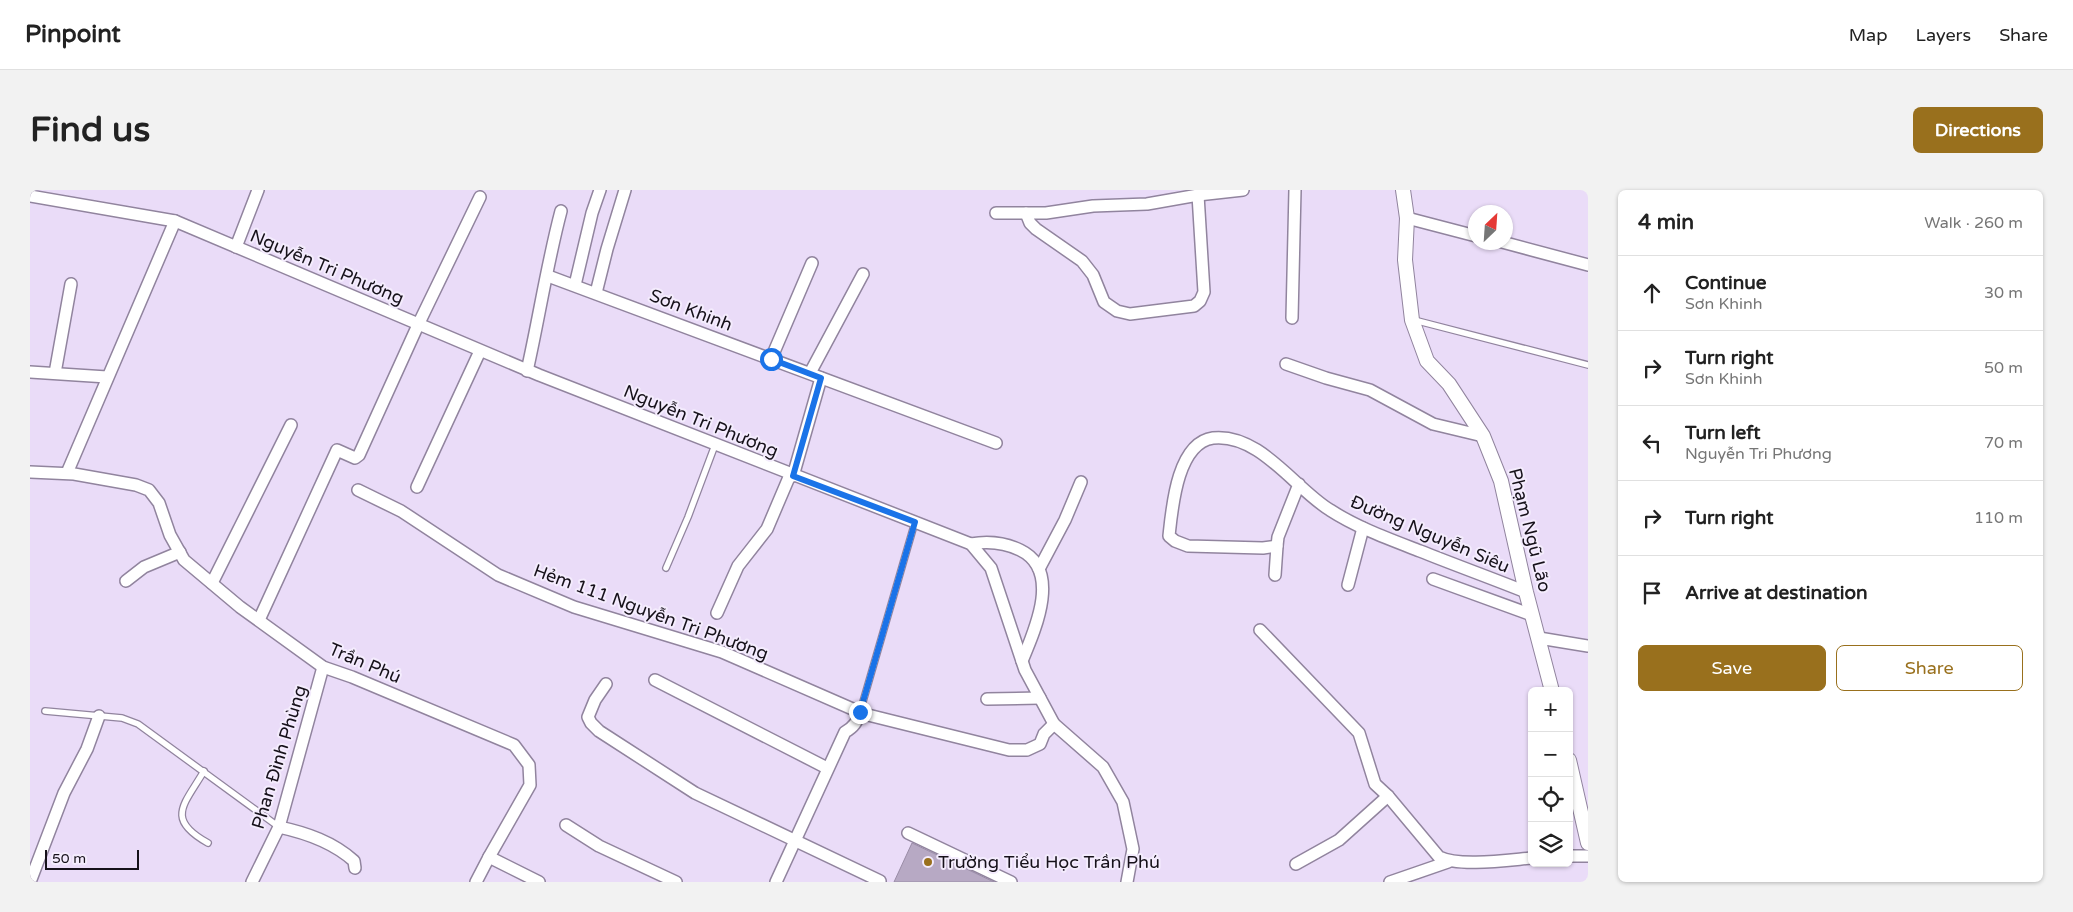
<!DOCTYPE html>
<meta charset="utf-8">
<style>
body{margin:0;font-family:"Varela Round",sans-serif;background:#f2f2f2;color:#222}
.controls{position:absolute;right:15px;bottom:15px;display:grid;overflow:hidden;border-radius:8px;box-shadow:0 1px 4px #0004}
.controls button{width:45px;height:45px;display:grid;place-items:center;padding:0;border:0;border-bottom:1px solid #e0e0e0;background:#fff;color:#222;font:25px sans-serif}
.compass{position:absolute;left:1438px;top:15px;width:45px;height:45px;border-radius:50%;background:#fff;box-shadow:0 1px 4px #0004;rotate:25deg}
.scale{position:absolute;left:15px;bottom:12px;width:94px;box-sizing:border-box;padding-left:5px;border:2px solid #16111a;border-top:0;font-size:14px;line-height:18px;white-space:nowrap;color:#16111a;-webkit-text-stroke:4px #f4ecfd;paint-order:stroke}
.stop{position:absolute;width:15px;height:15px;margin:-11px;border:4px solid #1a73e8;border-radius:50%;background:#fff}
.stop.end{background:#1a73e8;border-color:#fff;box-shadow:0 1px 5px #0008}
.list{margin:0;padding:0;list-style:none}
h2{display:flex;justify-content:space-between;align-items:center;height:65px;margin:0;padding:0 20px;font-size:21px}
h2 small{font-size:16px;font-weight:400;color:#767676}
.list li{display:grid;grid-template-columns:32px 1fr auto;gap:15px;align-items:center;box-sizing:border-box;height:75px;padding:0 20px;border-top:1px solid #e0e0e0}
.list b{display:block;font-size:19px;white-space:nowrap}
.list p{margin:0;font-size:16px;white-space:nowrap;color:#767676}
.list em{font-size:16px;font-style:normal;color:#767676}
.actions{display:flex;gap:10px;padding:15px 20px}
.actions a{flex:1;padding:11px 0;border:1px solid #99701d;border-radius:8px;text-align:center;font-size:18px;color:#99701d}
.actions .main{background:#99701d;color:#fff}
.icon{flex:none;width:28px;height:28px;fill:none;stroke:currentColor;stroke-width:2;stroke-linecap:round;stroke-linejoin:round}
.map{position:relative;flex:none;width:1558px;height:692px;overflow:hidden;border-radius:8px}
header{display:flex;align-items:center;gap:30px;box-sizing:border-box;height:70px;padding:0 25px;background:#fff;border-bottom:1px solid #e0e0e0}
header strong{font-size:24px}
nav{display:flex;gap:28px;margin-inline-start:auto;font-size:18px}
.intro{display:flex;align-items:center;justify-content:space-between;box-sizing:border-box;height:120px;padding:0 30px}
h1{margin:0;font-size:35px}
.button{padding:12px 22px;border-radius:8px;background:#99701d;color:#fff;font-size:18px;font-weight:700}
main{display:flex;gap:30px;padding:0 30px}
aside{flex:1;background:#fff;border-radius:8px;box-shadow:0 1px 4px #0004}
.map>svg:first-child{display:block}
</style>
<header>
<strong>Pinpoint</strong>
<nav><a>Map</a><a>Layers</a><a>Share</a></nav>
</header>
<div class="intro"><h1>Find us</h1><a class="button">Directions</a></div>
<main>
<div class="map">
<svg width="1558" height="692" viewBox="0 0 1558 692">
<rect width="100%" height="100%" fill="#eadcf8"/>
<path fill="#b7a9c4" stroke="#998ca6" d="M882,653L964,692H864Z"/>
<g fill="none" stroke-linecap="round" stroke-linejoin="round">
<defs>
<g id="service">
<path d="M1384,130L1558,175"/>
<path d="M636,378L658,327L685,255"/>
<path d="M15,521L92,528L108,534L249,637"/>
<path d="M830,522L885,332"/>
<path d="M174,581C154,615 135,629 178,653"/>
</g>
<g id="minor">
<path d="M0,6L145,31L509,185L941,354L961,378L995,480L1024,534L1073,577L1093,612L1103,659L1097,692"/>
<path d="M966,23H1016L1063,16L1117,14L1168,5L1213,0"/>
<path d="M996,23L1000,33L1006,39L1052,71L1063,85L1074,112L1087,121L1100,124L1164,116L1170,111L1174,102L1168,5"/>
<path d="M1377,28L1446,46"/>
<path d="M1472,52L1558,75"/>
<path d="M206,57L228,0"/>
<path d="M518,86L966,253"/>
<path d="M545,95L562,23L570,0"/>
<path d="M566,103L577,59L595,0"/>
<path d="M1262,128L1265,0"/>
<path d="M741,169L782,73"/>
<path d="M1256,174L1296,188L1340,200L1403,234L1453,246"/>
<path d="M497,181C509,128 517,74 531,21"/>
<path d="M0,182L77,187"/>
<path d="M25,183L41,94"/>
<path d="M780,183L833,84"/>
<path d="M0,282L44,284L106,295L119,300L129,313L140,345L154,370L210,417L293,477L322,487L484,555L499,575L500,595L459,667L509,692"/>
<path d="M37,283L145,31"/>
<path d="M763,286L791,188"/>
<path d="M1269,294L1248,347L1247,356L1233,358L1158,356L1145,351L1139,346C1142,318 1147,253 1183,248C1230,243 1265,299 1300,320C1328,338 1359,349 1390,361C1425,375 1461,388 1496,402"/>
<path d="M387,297L450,161"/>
<path d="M328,300L371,321L468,385L544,417L692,462L834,524L979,560H997L1010,554L1014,544L1024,534"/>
<path d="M941,354C958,351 973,352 990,360C1032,380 1005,440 992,471"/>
<path d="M1009,379L1035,330L1051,292"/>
<path d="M1245,385L1247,356"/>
<path d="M1403,389L1502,425"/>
<path d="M96,391L114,377L150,362"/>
<path d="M182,393L261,235"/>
<path d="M1318,395L1333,338"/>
<path d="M687,423L708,376L737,339L760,285"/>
<path d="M229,430L307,260L325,268L329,265L388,135L450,7"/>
<path d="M1230,440L1329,543L1345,594L1358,606L1409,667C1429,677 1478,670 1502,668"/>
<path d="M1509,448L1558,456"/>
<path d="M625,490L797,578"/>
<path d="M576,494L565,510L558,527L561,533L569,541L665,603L850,691"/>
<path d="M957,509L1010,508"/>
<path d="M536,635L569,656L646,692"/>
<path d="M249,637C277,643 303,652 324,671L325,678"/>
<path d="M878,643L981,692"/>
<path d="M1539,666H1558"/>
<path d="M1266,674L1309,650L1358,606"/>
<path d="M0,692L34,603L57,559L69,526"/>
<path d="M222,692L249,637L293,477"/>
<path d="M446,692L459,667"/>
<path d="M746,692L815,542C824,537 827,532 830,522"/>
<path d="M1360,692L1418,672"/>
</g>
<g id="tertiary">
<path d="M1373,0L1377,28L1375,70L1382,130L1397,171L1419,194L1453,246L1471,291L1496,402L1522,501"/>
<path d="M1539,570L1558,653"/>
</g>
</defs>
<use href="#service" stroke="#91849e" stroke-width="8"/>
<use href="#minor" stroke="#91849e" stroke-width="14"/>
<use href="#tertiary" stroke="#91849e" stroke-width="16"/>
<use href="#service" stroke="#fff" stroke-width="5.5"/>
<use href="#minor" stroke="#fff" stroke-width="11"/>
<use href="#tertiary" stroke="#fff" stroke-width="14"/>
</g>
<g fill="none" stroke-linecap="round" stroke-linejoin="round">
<path stroke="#1a73e8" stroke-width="6" d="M741,169L791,188L763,286L885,332L830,522"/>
</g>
<circle fill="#99701d" stroke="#f4ecfd" stroke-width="2" cx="898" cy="672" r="5"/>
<g text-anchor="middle" stroke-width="4" stroke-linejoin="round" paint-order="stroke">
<g font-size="18" fill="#16111a" stroke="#f4ecfd">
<text transform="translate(297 77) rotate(23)" y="6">Nguyễn Tri Phương</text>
<text transform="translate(661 120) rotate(21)" y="6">Sơn Khinh</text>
<text transform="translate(671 231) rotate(22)" y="6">Nguyễn Tri Phương</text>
<text transform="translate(1500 340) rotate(76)" y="6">Phạm Ngũ Lão</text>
<text transform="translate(1400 344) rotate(23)" y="6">Đường Nguyễn Siêu</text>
<text transform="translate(621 422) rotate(20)" y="6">Hẻm 111 Nguyễn Tri Phương</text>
<text transform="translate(335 473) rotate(23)" y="6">Trần Phú</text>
<text transform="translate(249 567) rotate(-73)" y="6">Phan Đình Phùng</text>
</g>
<g font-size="18" fill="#16111a" stroke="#f4ecfd" text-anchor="start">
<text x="908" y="678">Trường Tiểu Học Trần Phú</text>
</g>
</g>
</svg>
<div class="controls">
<button>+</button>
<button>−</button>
<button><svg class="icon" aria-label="locate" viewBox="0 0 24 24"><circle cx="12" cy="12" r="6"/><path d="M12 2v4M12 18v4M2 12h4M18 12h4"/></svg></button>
<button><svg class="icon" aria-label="layers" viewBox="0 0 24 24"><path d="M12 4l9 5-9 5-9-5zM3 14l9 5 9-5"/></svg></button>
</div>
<svg class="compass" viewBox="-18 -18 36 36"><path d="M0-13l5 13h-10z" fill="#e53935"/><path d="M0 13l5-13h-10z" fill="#767676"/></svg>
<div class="scale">50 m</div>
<div class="stop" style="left:741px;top:169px"></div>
<div class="stop end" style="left:830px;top:522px"></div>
</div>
<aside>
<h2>4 min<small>Walk · 260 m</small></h2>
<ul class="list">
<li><svg class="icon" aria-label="ahead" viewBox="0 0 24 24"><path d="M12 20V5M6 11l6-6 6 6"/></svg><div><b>Continue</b><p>Sơn Khinh</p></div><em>30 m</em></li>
<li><svg class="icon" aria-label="right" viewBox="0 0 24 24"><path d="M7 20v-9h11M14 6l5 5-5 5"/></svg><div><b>Turn right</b><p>Sơn Khinh</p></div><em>50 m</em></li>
<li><svg class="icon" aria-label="left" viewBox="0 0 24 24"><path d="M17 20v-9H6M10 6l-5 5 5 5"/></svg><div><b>Turn left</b><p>Nguyễn Tri Phương</p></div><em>70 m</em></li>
<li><svg class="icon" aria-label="right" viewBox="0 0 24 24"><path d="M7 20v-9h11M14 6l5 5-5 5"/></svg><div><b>Turn right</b></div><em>110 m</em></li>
<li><svg class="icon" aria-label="arrive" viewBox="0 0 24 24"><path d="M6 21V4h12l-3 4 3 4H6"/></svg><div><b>Arrive at destination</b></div></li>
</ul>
<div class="actions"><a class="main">Save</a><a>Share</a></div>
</aside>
</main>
